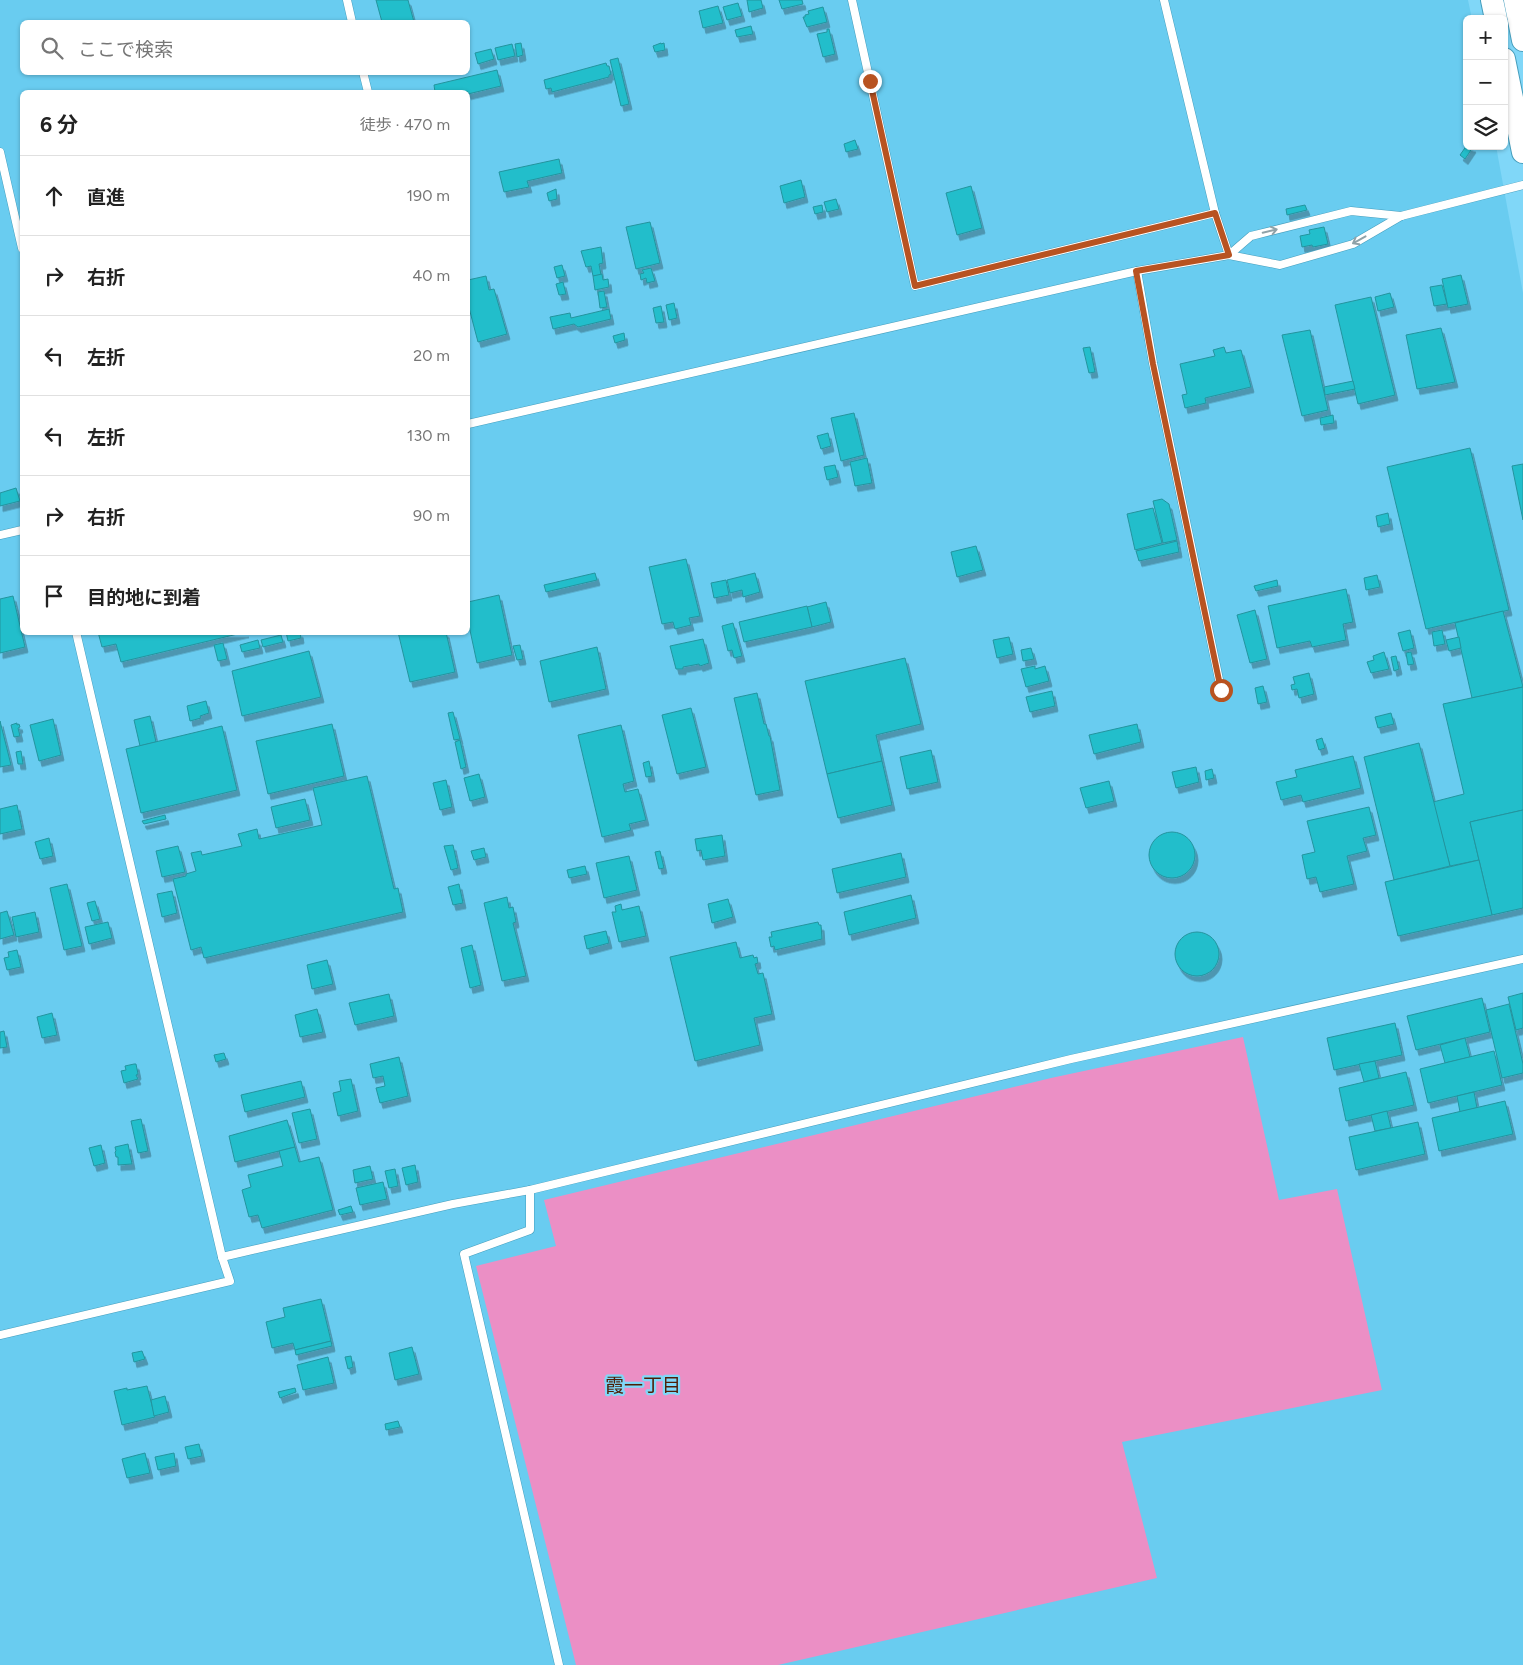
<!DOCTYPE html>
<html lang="ja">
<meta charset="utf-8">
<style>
body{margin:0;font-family:Figtree,"Noto Sans JP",sans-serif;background:#f2f2f2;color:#222}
.controls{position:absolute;right:15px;top:15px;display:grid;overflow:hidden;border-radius:8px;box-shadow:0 1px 4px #0004}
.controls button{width:45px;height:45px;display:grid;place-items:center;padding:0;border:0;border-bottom:1px solid #e0e0e0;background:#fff;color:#222;font:25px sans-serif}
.stop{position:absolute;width:15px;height:15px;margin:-11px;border:4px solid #b85321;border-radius:50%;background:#fff}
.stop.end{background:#b85321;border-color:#fff;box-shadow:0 1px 5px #0008}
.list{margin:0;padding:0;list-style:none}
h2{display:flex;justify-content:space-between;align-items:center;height:65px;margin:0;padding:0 20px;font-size:21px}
h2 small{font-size:16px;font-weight:400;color:#767676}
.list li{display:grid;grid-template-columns:32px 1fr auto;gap:15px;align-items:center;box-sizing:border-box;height:80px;padding:0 20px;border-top:1px solid #e0e0e0}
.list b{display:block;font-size:19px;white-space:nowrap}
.list em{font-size:16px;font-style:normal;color:#767676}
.icon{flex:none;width:28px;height:28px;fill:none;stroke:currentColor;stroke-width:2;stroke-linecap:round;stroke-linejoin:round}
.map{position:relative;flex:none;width:1523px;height:1665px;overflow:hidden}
.search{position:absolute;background:#fff;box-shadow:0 1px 4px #0004;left:20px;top:20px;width:450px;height:55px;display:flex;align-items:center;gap:12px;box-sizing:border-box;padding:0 18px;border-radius:8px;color:#767676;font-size:19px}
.panel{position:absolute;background:#fff;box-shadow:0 1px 4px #0004;left:20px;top:90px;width:450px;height:545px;border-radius:8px}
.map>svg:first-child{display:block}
</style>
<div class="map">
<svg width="1523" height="1665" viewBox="0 0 1523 1665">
<defs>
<filter id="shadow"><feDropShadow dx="3" dy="5.5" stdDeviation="0" flood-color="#0004"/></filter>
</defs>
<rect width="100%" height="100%" fill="#80d7f8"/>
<path fill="#69ccf0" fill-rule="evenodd" d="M0,0H1468L1472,19H1467V146H1496L1523,293V1665H0ZM22,22H468V72H22ZM22,92H468V632H22Z"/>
<path fill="#eb8fc5" d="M1243,1037L1279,1200L1337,1189L1382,1390L1122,1442L1157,1578L778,1665H576L476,1266L556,1246L544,1200L1051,1078Z"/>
<g fill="#21becb" stroke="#23949e" filter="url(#shadow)">
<path d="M376,0H408L414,22H382Z"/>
<path d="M747,0H761L763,8L749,12Z"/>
<path d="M779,0H802L803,4L782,9Z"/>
<path d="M738,3L742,16L727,20L723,7Z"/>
<path d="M718,6L723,23L703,28L699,11Z"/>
<path d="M823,7L827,22L807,27L803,17H805V15L809,14L808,11Z"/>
<path d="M751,26L753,34L737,37L735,30Z"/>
<path d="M827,29H829L835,54L823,57L817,34L827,32Z"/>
<path d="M521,43L523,55L517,57L515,44Z"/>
<path d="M661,43V44L664,43L665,50L655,52L653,46Z"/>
<path d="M512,44L515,56L498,60L495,48Z"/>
<path d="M491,49L494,59L478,64L475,53Z"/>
<path d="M618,58L629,104L621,106L610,60Z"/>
<path d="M606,63L607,66H609L611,74L609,75V77L552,92L551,88L546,89L544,80Z"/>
<path d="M497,70L501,86L468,94V92H435L434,85Z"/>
<path d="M855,140L858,149L846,152L844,144Z"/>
<path d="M1467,145L1473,147L1465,159L1460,155Z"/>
<path d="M559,159L562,173L527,181L529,187L504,192L499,172Z"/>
<path d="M801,180L805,197L784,203L780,186Z"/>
<path d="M971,186L982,228L957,235L946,193Z"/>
<path d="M556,189L557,199L549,201L547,193Z"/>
<path d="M836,199L839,209L827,212L824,202Z"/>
<path d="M822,205L823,212L815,214L813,207Z"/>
<path d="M1305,205L1307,210L1287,215L1286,209Z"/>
<path d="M650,222L660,263L636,269L626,227Z"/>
<path d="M1324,227L1328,244L1313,247L1312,245L1302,247L1300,236L1310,234L1309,230Z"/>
<path d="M601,247L603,263L599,264L601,275L593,276L591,266L586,267L581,251Z"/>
<path d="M562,265L565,276L557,278L554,267Z"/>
<path d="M651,268L655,281L647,283L646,278L641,280L640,274L644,273L642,270Z"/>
<path d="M602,274L603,280L608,279L609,287L595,290L593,276Z"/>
<path d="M1461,275L1468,304L1448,308L1442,279Z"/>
<path d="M486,276L489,290L494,289L507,334L478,342L468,304V280Z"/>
<path d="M563,282L566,294L559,295L556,284Z"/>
<path d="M1442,285L1447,304L1434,306L1430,287Z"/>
<path d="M604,291L607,307L600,308L598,292Z"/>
<path d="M1390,293L1394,307L1378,311L1375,297Z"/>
<path d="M1371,297L1395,395L1358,404L1335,305Z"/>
<path d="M674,303L677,318L669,320L666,305Z"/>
<path d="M661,306L664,322L656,323L653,308Z"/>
<path d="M609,309L611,319L578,327L574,324L553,329L550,317L570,313L571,318Z"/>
<path d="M1441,328L1455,382L1417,389L1406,335Z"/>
<path d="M1310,330L1328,410L1302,416L1282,335Z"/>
<path d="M624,333L625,340L615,343L613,336Z"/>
<path d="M1090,347L1095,372L1089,373L1083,348Z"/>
<path d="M1224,347L1226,353L1241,350L1251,387L1205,398L1206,403L1185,408L1182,395L1187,394L1180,364L1215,356L1213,350Z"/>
<path d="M1353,381L1355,389L1325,395L1324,387Z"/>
<path d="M854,413L864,455L841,461L831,418Z"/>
<path d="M1333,415L1334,423L1321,425L1320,418Z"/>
<path d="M828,433L831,446L821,449L817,436Z"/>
<path d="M1470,448L1509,610L1426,629L1387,467Z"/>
<path d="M867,458L872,483L855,486L850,462Z"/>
<path d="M1523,464V520L1512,466Z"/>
<path d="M835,465L838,477L827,480L824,467Z"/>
<path d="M16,488L20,501L0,506V493Z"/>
<path d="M1162,499L1169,504L1177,540L1163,543L1153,501Z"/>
<path d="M1153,508L1162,543L1135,550L1127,514Z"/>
<path d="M1388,513L1390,524L1378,527L1376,516Z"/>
<path d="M1177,541L1179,552L1139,561L1136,551Z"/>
<path d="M976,546L983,570L957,577L951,552Z"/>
<path d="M686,559L700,616L689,618L691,625L675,629L673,622L662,624L649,567Z"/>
<path d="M595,573L597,580L546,592L544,585Z"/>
<path d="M755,573L760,592L743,597L742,590L730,593L727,580Z"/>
<path d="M1377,575L1380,587L1366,590L1364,578Z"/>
<path d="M726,580L729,595L714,598L711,583Z"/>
<path d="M1277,580L1278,586L1256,591L1254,586Z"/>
<path d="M1346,589L1353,622L1343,624L1346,640L1312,647L1310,641L1277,648L1268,606Z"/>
<path d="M499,595L512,655L477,663L468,621V602Z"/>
<path d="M13,596L25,647L0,653V599Z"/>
<path d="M826,602L831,622L812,627L807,607Z"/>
<path d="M807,606L812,627L744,642L739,622Z"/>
<path d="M1255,610L1267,659L1250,663L1237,615Z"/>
<path d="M1503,611L1523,687L1472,698L1455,623Z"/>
<path d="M733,623L742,656L734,658L732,650L728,651L722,626Z"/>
<path d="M1410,630L1414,648L1403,651L1398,633Z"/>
<path d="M1442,630L1445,644L1434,646L1432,632Z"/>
<path d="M98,632H246L121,662L116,644L102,647Z"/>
<path d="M286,632H300L301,638L288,641Z"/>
<path d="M398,632H446L455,672L410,682Z"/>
<path d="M281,635L283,642L263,647L261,640Z"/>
<path d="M1009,637L1013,654L997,658L993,640Z"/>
<path d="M1459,637L1461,648L1449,651L1446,640Z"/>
<path d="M703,639L709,663L700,666L699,664L683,667V669H676L670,646Z"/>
<path d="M258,640L260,648L242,652L240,645Z"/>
<path d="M223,643L227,659L218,661L214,645Z"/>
<path d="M520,645L523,659L517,660L513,646Z"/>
<path d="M597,647L606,689L549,702L540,661Z"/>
<path d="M1031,648L1034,659L1023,661L1021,650Z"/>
<path d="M309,651L321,697L242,716L232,671Z"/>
<path d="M1384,652L1389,669L1371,673L1367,662L1374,660L1373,656Z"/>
<path d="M1411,652L1414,664L1408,665L1406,653Z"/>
<path d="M1396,656L1399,669L1394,671L1391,657Z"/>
<path d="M905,658L921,724L876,735L882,761L827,774L805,681Z"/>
<path d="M1035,666V669L1045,666L1049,681L1026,687L1021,669Z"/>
<path d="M1309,673L1314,694L1299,698L1297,689L1292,690L1291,685L1295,684L1293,677Z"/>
<path d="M1263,686L1267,702L1258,704L1255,688Z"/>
<path d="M1523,687V810L1470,822L1479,860L1450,866L1433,802L1464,794L1443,704Z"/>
<path d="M1052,691L1055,706L1030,712L1026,697Z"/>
<path d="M757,693L764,724H766L769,736H770L780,790L756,795L734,698Z"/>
<path d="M206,701L209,713L200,716L201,718L190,721L187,706Z"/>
<path d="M691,708L706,767L677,774L662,715Z"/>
<path d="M453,712L460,739L454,740L448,713Z"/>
<path d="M1391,713L1394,724L1378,728L1375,717Z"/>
<path d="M150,716L156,742L140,746L134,720Z"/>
<path d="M53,719L61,755L39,761L30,725Z"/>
<path d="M0,721L11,765L0,767Z"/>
<path d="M17,723V725L19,724L20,727L18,728L20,736L14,737L11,725Z"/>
<path d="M332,724L344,776L268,794L256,741Z"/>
<path d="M1137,724L1141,742L1094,754L1089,735Z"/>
<path d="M621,725L634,781L623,784L625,792L638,789L646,820L629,824L631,830L602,837L578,735Z"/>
<path d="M222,726L237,790L141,813L126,749Z"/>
<path d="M1322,738L1325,748L1319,750L1316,740Z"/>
<path d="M460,740L466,767L461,769L455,742Z"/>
<path d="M1419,743L1450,866L1394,880L1364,757Z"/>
<path d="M931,750L938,782L907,789L900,757Z"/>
<path d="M21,751L23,764H18L16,752Z"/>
<path d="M1353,756L1361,788L1303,802L1301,795L1281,800L1276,782L1297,777L1295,770Z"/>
<path d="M649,761L652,776L646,777L643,763Z"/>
<path d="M882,761L892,805L838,818L827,774Z"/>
<path d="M1196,767L1199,782L1176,788L1172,772Z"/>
<path d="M1212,769L1214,778L1206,780L1205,771Z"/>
<path d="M479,774L485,797L470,801L464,778Z"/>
<path d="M367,776L394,889L398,888L403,912L204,958L201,947L191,950L173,879L186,876V874L196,871L191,853L201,851L202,855L242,846L238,834L257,829L259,839L322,825L313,788Z"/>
<path d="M446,780L452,807L440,810L433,783Z"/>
<path d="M1109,781L1114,801L1086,808L1080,788Z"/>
<path d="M305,799L310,820L276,828L271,807Z"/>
<path d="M17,805L22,829L0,834V809Z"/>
<path d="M1369,807L1376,835L1363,838L1367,851L1347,856L1354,884L1320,892L1316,877L1307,879L1302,855L1315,852L1307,821Z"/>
<path d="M1523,810V908L1492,915L1470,822Z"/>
<path d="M165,815L166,819L144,824L142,821Z"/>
<circle cx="1172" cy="855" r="23"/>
<path d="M722,835L725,856L703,860L701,850L697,851L695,839Z"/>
<path d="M49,838L53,856L40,859L35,842Z"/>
<path d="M453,845L458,868L451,870L444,846Z"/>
<path d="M178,846L185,872L162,877L156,851Z"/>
<path d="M484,848L486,857L474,860L471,851Z"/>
<path d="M660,851L664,868L659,869L655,852Z"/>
<path d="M901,853L906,877L837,893L832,869Z"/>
<path d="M629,856L637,890L604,898L596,863Z"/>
<path d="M1479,860L1492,915L1398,936L1385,882Z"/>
<path d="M585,866L587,874L569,878L567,870Z"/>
<path d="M67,884L82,946L64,950L50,888Z"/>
<path d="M459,884L463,903L453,905L448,887Z"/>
<path d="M172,891L177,913L162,917L157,894Z"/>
<path d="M911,895L916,918L849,935L844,912Z"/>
<path d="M507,897L509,908L513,907L516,922L513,923L526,976L502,981L484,903Z"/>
<path d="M728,899L733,917L712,923L708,904Z"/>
<path d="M95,901L100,919L92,921L87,903Z"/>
<path d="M621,904L622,910L639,906L646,936L619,942L612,912H616L615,906Z"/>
<path d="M7,911L14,935L0,939V913Z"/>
<path d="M35,912L39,932L16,937L12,917Z"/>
<path d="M108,922L112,938L89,944L85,927Z"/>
<path d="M818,922L819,925H821L822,939L775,950L774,946L771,947L769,937H772L771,932Z"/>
<path d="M606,931L609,943L587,949L584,936Z"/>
<circle cx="1197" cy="954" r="22"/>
<path d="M736,942L740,958L753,955L754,958L757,957L758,963L755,964L758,974L763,973L772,1014L754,1018L760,1045L695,1061L670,957Z"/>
<path d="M472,945L481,985L470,988L461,948Z"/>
<path d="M17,950L21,967L7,970L4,958L9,957L8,952Z"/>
<path d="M327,960L333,984L312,989L307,965Z"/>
<path d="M1523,993V1028L1516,1030L1508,997Z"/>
<path d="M389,994L394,1016L355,1025L349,1003Z"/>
<path d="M1482,998L1490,1032L1416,1050L1407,1016Z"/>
<path d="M1509,1004L1523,1064V1073L1502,1078L1486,1010Z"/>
<path d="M317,1009L323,1032L300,1037L295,1015Z"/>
<path d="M52,1013L57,1035L42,1038L37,1017Z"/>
<path d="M1395,1023L1402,1055L1334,1070L1327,1038Z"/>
<path d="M4,1031L7,1047L0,1048V1032Z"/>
<path d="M1465,1038L1470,1057L1445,1063L1440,1045Z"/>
<path d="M1494,1051L1502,1085L1428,1103L1420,1069Z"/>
<path d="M224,1053L226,1059L216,1062L214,1055Z"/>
<path d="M399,1057L408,1096L380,1103L376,1088L385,1086L383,1076L373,1078L370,1064Z"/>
<path d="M1375,1061L1379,1078L1364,1082L1359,1064Z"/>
<path d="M134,1064H136L138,1074L136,1075L138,1079L124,1083L121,1071L126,1070L125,1066Z"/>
<path d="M1406,1072L1414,1105L1346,1121L1339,1088Z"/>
<path d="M351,1079L358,1111L338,1116L333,1093L341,1091L339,1081Z"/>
<path d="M301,1081L305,1097L245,1112L241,1095Z"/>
<path d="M1474,1092L1477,1108L1460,1112L1457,1096Z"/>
<path d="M1505,1101L1513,1134L1439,1151L1432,1118Z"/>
<path d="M310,1109L317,1139L299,1143L292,1113Z"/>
<path d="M1387,1111L1391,1128L1375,1131L1371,1115Z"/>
<path d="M141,1119L148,1151L138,1153L131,1121Z"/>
<path d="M287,1120L295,1147L235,1162L229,1136Z"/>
<path d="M1418,1122L1425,1154L1356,1170L1349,1137Z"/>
<path d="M128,1144L132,1164L118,1165V1157H116L115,1152L116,1151L115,1147Z"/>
<path d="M101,1145L105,1163L94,1166L89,1148Z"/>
<path d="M295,1147L299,1162L319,1157L333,1210L262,1228L258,1215L249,1217L242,1190L251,1187L248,1175L283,1166L279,1151Z"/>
<path d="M415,1165L418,1182L406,1185L402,1168Z"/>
<path d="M370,1166L373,1179L355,1183L353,1170Z"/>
<path d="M395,1169L398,1186L389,1188L385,1171Z"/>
<path d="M383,1182L387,1199L360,1205L356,1188Z"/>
<path d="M351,1206L353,1212L340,1215L338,1210Z"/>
<path d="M321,1299L331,1341L295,1350L293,1343L272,1348L266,1322L285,1317L283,1308Z"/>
<path d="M331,1341L332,1346L296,1355L295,1350Z"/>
<path d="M412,1347L419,1374L395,1380L389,1353Z"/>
<path d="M142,1351L145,1359L134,1362L132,1353Z"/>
<path d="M351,1356L353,1367L348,1369L345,1357Z"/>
<path d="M328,1357L334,1383L303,1390L297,1365Z"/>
<path d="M147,1386L155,1417L122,1425L114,1391L127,1388V1390Z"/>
<path d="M295,1388L296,1392L280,1398L278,1392Z"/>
<path d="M165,1396L169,1412L154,1416L151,1400Z"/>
<path d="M398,1421L400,1427L386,1430L385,1424Z"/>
<path d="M199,1444L202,1456L188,1459L185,1447Z"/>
<path d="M145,1453L150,1473L127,1478L122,1459Z"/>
<path d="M174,1453L176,1466L158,1470L155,1457Z"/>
</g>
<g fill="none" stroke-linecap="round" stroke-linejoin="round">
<defs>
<g id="lane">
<path d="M347,0L352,22"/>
<path d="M852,0L915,286L1215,213"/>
<path d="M1164,0L1215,213L1229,255"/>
<path d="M363,72L368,92"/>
<path d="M0,152L22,248"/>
<path d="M1229,255L1251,236L1351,211L1401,216"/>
<path d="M1137,271L1153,363L1221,689"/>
<path d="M468,424L1137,271L1229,255L1280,265L1353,244L1401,216L1523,185"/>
<path d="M0,535L22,530"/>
<path d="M530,1190V1230L464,1254L559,1665"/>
<path d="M222,1257L453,1204L530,1190L1071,1059L1523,959"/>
<path d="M0,1335L230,1281L222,1257L76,632"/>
</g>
<g id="secondary">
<path d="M1492,0L1496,19"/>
<path d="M1515,0L1523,40"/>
<path d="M1504,59L1523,152"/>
</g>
</defs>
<use href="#lane" stroke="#459ebd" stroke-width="9"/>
<use href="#secondary" stroke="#459ebd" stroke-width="24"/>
<use href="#lane" stroke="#fff" stroke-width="8"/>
<use href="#secondary" stroke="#fff" stroke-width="22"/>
</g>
<defs><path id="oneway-shaft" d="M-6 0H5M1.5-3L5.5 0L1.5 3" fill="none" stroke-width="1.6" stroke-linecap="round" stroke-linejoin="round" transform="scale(1.25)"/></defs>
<g stroke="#90a2a8">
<use href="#oneway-shaft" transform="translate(1270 231) rotate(-14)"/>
<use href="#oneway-shaft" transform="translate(1359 240) rotate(151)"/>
</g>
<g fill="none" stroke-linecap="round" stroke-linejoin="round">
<path stroke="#b85321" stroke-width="6" d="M870,81L915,286L1215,213L1229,255L1136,271L1153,364L1221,690"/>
</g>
<g text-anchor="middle" stroke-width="4.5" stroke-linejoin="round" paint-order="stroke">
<g font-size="19" fill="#4e1e06" stroke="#80d7f8">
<text x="643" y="1392">霞一丁目</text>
</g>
</g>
</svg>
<div class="controls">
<button>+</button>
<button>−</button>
<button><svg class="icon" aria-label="layers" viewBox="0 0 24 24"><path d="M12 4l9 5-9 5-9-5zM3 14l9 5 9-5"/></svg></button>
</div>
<div class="stop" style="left:1221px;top:690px"></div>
<div class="stop end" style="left:870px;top:81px"></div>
<div class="search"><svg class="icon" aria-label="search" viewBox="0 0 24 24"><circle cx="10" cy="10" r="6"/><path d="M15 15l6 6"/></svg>ここで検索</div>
<section class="panel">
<h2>6 分<small>徒歩 · 470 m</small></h2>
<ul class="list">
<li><svg class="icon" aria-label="ahead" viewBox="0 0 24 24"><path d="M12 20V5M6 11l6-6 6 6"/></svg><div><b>直進</b></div><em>190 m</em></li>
<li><svg class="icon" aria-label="right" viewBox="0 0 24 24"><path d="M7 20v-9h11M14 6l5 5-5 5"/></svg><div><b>右折</b></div><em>40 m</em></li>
<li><svg class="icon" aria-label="left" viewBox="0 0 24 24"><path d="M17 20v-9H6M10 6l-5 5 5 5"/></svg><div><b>左折</b></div><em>20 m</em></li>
<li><svg class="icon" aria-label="left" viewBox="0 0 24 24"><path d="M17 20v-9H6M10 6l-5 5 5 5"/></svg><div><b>左折</b></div><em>130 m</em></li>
<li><svg class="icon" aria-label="right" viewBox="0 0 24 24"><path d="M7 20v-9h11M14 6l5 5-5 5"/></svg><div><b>右折</b></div><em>90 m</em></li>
<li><svg class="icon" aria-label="arrive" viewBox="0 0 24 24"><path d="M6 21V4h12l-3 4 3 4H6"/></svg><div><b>目的地に到着</b></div></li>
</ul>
</section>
</div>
